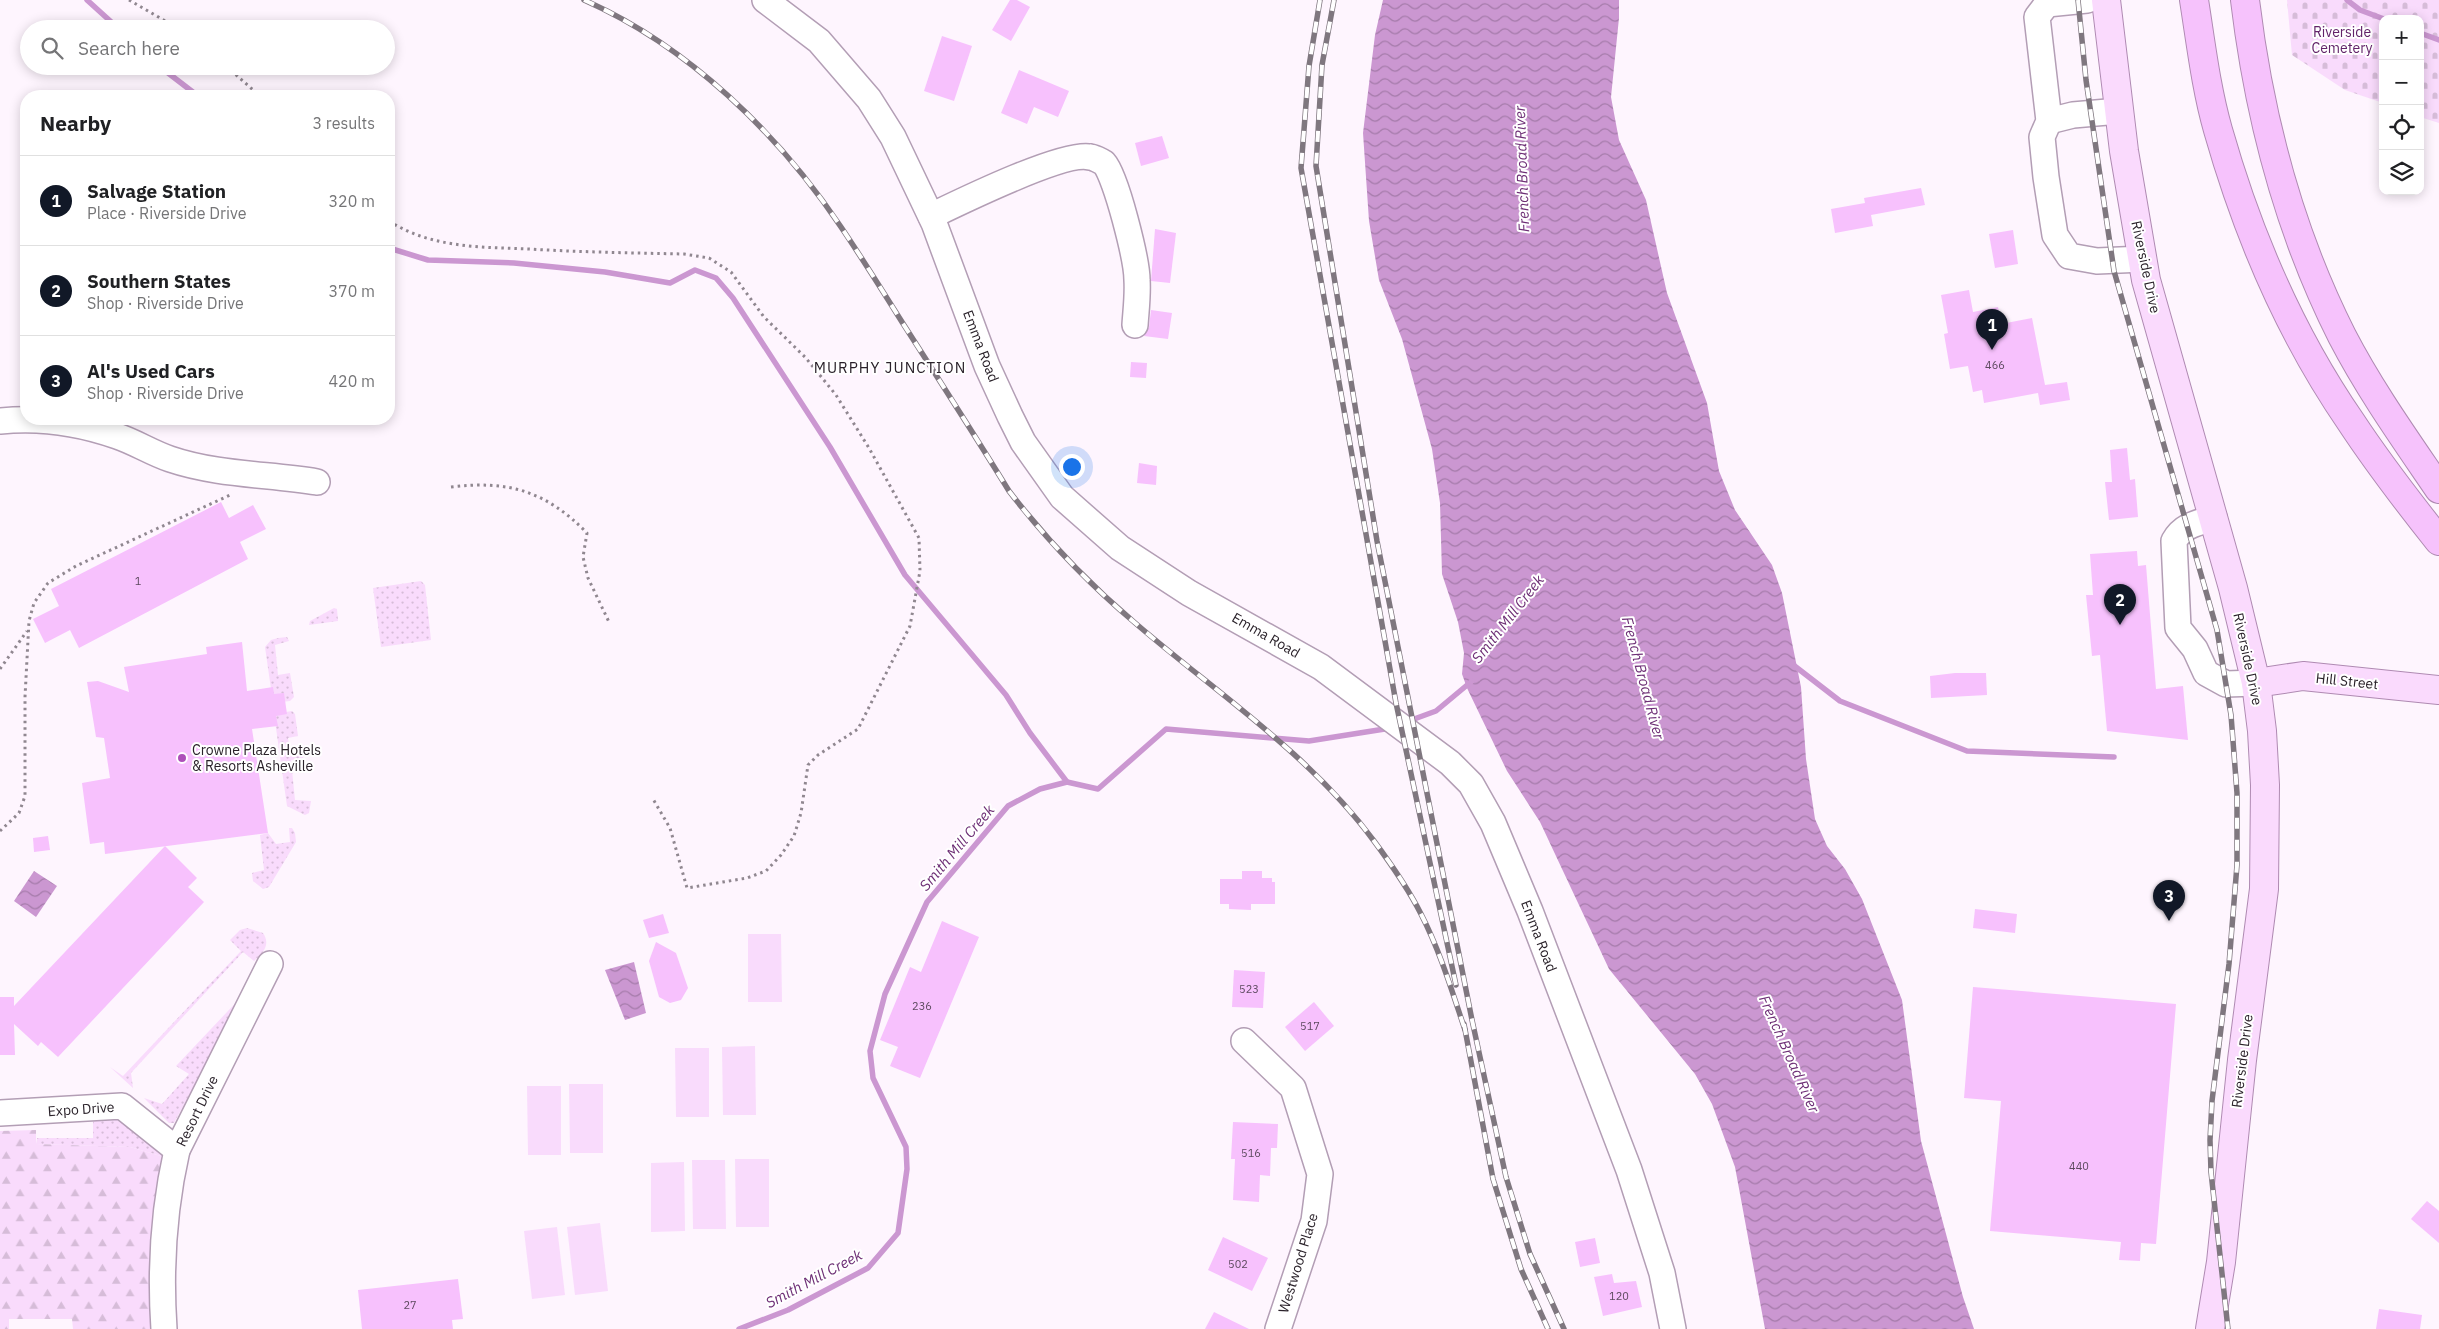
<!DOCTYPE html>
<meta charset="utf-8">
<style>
body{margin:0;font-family:"IBM Plex Sans",sans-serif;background:#f6f6f6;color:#202124}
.controls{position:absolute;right:15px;top:15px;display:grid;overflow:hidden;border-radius:10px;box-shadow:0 2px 12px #0003}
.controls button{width:45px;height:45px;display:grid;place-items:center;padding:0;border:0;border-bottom:1px solid #e0e0e0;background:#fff;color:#202124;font:25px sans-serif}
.you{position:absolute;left:1071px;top:466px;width:18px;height:18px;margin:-12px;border:4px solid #fff;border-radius:50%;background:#1a73e8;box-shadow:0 0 0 8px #1a73e833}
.badge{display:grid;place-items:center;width:32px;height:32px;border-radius:50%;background:#111827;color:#fff;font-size:16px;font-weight:700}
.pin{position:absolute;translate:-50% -41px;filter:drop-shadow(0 1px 2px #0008)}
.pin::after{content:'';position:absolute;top:26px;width:18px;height:15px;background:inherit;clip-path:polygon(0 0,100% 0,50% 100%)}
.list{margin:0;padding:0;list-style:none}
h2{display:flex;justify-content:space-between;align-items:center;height:65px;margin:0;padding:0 20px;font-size:21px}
h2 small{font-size:16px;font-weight:400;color:#757577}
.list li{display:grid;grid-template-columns:32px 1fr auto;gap:15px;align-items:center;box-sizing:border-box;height:90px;padding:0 20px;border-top:1px solid #e0e0e0}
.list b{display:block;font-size:19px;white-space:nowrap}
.list p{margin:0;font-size:16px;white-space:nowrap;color:#757577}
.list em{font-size:16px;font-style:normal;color:#757577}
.icon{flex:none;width:28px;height:28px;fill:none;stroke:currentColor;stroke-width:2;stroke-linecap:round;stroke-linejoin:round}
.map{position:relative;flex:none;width:2439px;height:1329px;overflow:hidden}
.search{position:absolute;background:#fff;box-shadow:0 2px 12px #0003;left:20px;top:20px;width:375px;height:55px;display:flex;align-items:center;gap:12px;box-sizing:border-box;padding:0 18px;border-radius:28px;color:#757577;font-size:19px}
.panel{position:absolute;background:#fff;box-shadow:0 2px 12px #0003;left:20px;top:90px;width:375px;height:335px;border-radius:20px}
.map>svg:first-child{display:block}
</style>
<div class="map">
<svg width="2439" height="1329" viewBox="0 0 2439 1329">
<defs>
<pattern id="grass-dots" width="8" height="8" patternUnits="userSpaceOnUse" patternTransform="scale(1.25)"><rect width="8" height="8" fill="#f9dbfc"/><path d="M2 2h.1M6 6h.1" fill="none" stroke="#d6bcd8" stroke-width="1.8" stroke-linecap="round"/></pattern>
<pattern id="forest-firs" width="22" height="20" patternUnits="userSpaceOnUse" patternTransform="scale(1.25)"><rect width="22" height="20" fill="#f9dbfc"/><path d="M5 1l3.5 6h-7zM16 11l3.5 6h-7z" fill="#d6bcd8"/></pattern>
<pattern id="cemetery-stones" width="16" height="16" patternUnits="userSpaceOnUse" patternTransform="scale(1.25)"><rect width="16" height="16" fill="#f9dbfc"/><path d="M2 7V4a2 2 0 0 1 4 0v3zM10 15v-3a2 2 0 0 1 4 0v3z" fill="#d6bcd8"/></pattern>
<pattern id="water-waves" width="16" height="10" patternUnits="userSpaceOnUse" patternTransform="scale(1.25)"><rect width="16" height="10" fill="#cb97d1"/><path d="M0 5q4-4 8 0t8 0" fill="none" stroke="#a57baa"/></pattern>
</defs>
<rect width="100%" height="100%" fill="#fef5fe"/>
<g fill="url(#grass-dots)">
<path d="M421,581L425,585L431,640L381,647L373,588Z"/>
<path d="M334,608L337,609L338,621L309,625L310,621Z"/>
<path d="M278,638L287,637L289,641L275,645L278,675L290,673L294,697L290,701L273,703L265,647L271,640Z"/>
<path d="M292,711L295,714L298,736L288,738L290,753H301L304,755L303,758L291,760L295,800L311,801L309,813L305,815L287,806L274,714Z"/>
<path d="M289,828H292L295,833L296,842L269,887L263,889L253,881L252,873L264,870L260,835L268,833L276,844L290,842Z"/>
<path d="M247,928L263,933C271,945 263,953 254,961L243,952L131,1073L133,1088L110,1067L123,1076L241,951L230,940L240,930Z"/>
<path d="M244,994L174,1123H169L144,1098L162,1104L189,1074L176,1066Z"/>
<path d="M112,1111L164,1157L130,1147L36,1144L37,1138H93V1117Z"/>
</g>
<path fill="url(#forest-firs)" d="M36,1130V1144L130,1147L164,1157L162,1329H73L72,1319H9V1329H0V1131Z"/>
<path fill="url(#cemetery-stones)" d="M2287,0H2439V123L2420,117V19H2383V103L2345,90L2292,55Z"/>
<g fill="#f9dbfc">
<path d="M748,934H781L782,1002H748Z"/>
<path d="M755,1046L756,1115H723L722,1047Z"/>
<path d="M675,1048H709V1117H676Z"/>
<path d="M569,1084H603V1153H570Z"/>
<path d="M527,1086H561V1155H528Z"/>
<path d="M735,1159H769V1227H736Z"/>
<path d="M692,1160H725L726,1229H693Z"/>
<path d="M684,1162L685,1231L651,1232V1163Z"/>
<path d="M600,1223L608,1291L575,1295L567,1227Z"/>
<path d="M557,1227L565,1295L532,1299L524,1231Z"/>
</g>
<g fill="url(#water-waves)">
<path d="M1383,0H1619V18L1611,97L1619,140L1646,200L1667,293L1707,403L1719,471L1735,510L1772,565L1782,593L1801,687L1806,759L1815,819L1827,846L1845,869L1862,899L1902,1000L1921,1141L1963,1297L1974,1329H1765L1735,1167L1712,1104L1695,1074L1609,969L1540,822L1507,771L1467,688L1462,674L1464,653L1458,622L1442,574L1440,503L1432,449L1402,339L1379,280L1369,221L1363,133L1375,35Z"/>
<path d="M34,871L57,886L36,917L14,901Z"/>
<path d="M634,962L646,1013L625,1020L605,970Z"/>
</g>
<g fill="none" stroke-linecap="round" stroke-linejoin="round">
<g stroke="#cb97d1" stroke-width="5.5">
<path d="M87,0L119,29"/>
<path d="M2347,0L2360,10L2384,19"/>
<path d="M2420,33L2439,40"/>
<path d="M159,66L198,96"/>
<path d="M389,248L428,260L514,263L605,272L670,283L695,270L716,278L733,298L830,447L905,575L1006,695L1030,733L1067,782"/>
<path d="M1792,664L1840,701L1967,751L2114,757"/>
<path d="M1406,722L1436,711L1472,681"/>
<path d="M739,1329L788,1310L868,1268L898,1233L907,1169L906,1147L873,1078L870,1051L885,994L927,902L1008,806L1040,789L1067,782L1098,789L1166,729L1309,741L1391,728"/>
</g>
</g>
<g fill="#f7c1fd">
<path d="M1010,0H1017L1030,7L1011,41L992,30Z"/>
<path d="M942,36L972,46L954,101L924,91Z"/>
<path d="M1019,70L1069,91L1058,117L1034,107L1027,124L1001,113Z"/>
<path d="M1162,136L1169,158L1141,166L1135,143Z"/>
<path d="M1921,188L1925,205L1871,215L1873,226L1835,233L1831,209L1865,203L1864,198Z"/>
<path d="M1155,229L1176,233L1170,283L1151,281Z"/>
<path d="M2013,230L2018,264L1995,268L1989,234Z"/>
<path d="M1969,290L1973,312L1998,307L2001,324L2032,318L2045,385L2067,382L2070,400L2040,405L2038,393L1984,403L1982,390L1973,392L1968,366L1950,369L1944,334L1948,333L1941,295Z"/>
<path d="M1151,310L1172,313L1168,339L1144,336L1149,327Z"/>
<path d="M1131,362L1147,363L1146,378L1130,377Z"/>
<path d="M2127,448L2130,480L2135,479L2138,517L2109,520L2105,482H2112L2110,450Z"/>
<path d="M1139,463L1157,466L1156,485L1137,483Z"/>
<path d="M221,502L229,518L253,505L266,529L240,542L248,559L79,648L70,630L45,643L33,619L59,606L51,589Z"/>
<path d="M2137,551L2138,566L2146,565L2156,689L2183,686L2188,740L2107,731L2100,655L2092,656L2086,595H2093L2090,554Z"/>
<path d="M242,642L247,691L273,687L274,694L284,693L287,714L276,716L278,726L252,729L268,833L105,854L104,842L90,844L82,783L110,778L104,738L96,737L87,682L98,681L129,692L124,667L207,654L206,647Z"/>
<path d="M1955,673H1986L1987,695L1931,698L1930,676Z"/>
<path d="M48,836L50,850L34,852L33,838Z"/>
<path d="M165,846L197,878L188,887L204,902L58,1057L41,1042L38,1046L14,1024L15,1055H0V997H14V1006Z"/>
<path d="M1242,871H1262V878H1272V882H1275V904H1251V910L1229,909V904H1220V879H1242Z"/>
<path d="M1975,909L2017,914L2015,933L1973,928Z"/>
<path d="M663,914L669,933L649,938L643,920Z"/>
<path d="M942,921L979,937L920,1078L890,1066L898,1047L880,1040L910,967L921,972Z"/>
<path d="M656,942L676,953L688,988L681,1000L670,1003L659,997L649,961Z"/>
<path d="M1234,970L1265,972L1263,1008L1232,1007Z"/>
<path d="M1973,987L2176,1004L2156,1244L2141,1243L2140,1261L2119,1260L2121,1242L1990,1231L2001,1101L1964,1098Z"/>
<path d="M1314,1002L1334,1026L1305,1051L1285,1027Z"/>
<path d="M1233,1122L1278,1124L1277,1148H1271L1270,1176L1260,1175L1259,1202L1233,1200L1235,1159H1231Z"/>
<path d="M2427,1201L2439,1211V1243L2411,1219Z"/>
<path d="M1223,1237L1268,1258L1252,1291L1208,1270Z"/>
<path d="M1595,1238L1600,1263L1580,1267L1575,1242Z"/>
<path d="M1612,1274L1614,1283L1636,1281L1642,1307L1603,1316L1594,1277Z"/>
<path d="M458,1279L463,1319L452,1320L453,1329H362L358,1290Z"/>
<path d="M2379,1309L2422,1315L2420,1329H2376Z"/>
<path d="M1214,1312L1249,1329H1205Z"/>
</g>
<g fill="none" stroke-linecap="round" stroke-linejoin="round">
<defs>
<g id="minor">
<path d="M765,0L819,41L869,99L893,137L934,223L987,366L1010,416L1023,442L1062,497L1120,548L1189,593L1321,667L1450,763L1471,784L1493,823L1530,911L1629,1170L1662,1273L1673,1329"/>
<path d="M2087,0L2047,4L2037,17L2049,121L2042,137L2046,177L2055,235L2069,256L2097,261L2143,259"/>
<path d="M2049,121L2073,115L2119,111"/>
<path d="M931,216C958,203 1064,151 1090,157C1093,157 1101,161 1104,163C1116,176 1137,260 1137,280C1138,295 1136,310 1135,325"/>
<path d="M0,421C39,417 80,423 117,436C135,442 152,453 170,459C217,475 269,474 317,482"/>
<path d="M2214,518C2197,523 2183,525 2174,541L2178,628L2195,649L2206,673L2226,684L2256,683"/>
<path d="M1244,1041L1293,1088L1320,1174L1314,1221L1278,1329"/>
<path d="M0,1113L122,1106L177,1150"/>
<path d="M164,1329C160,1270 164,1207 177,1150L270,964"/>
</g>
<g id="major">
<path d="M2106,0L2124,151L2146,280L2233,588L2256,683L2262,731L2265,785L2264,889L2242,1060L2221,1262L2210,1329"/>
<path d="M2256,683L2303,676L2439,690"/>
</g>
<g id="highway">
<path d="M2194,0C2201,44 2206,88 2218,130C2247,232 2291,335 2351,422C2378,463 2408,502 2439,541"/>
<path d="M2245,0C2259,117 2289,231 2342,336C2370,390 2405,439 2439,489"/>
</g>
</defs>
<use href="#minor" stroke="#b39eb5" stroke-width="28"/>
<use href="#major" stroke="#af8ab2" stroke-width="30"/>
<use href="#highway" stroke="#af8ab2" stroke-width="30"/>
<g stroke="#908790" stroke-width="3" stroke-dasharray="2.5 4" stroke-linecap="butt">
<path d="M129,0L179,29"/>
<path d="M226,66L260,96"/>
<path d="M389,221C431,248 480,247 528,249C580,252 632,253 684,254L709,258L731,272L764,317L805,357L836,395L869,448L919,538L920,571L910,626L858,729L818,755L808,765L801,813L794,836L781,855L766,871L747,878L687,888L670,828L653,799"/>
<path d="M451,487C508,480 546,491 587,533L583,557L588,578L609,622"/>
<path d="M0,669L27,631"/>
<path d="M0,831L19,813L25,796V697L29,621L34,603L48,583L76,566L230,495"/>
</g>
<use href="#minor" stroke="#fff" stroke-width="25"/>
<use href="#major" stroke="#fadafd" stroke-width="28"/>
<use href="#highway" stroke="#f6c2fc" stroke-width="28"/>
<defs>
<g id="rail">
<path d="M584,0C688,46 778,133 841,227C862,258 882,290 902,322C938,378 974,434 1009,491C1046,539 1088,583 1134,622C1215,692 1309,753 1374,841C1391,864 1408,888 1421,914C1440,951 1452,991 1465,1030"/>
<path d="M1320,0L1309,66L1301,168L1396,703L1456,985"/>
<path d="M1334,0L1322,65L1316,166L1377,541L1472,1020L1506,1177L1530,1254L1564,1329"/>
<path d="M2078,0L2086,80L2114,271L2217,630L2231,715L2237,793V865L2229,964L2212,1101L2210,1140L2211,1172L2228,1329"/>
<path d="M1464,1024L1493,1179L1521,1269L1548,1329"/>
</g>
</defs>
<use href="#rail" stroke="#7f777f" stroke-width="5.5"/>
<use href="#rail" stroke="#fff" stroke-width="4" stroke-dasharray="11" stroke-linecap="butt"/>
</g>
<circle fill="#ad4fb9" stroke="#fff" stroke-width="2" cx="182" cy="758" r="5"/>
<g text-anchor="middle" stroke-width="4" stroke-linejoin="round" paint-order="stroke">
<g font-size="11" fill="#5d4a5f">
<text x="1995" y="369">466</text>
<text x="138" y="585">1</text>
<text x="1249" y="993">523</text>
<text x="922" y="1010">236</text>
<text x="1310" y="1030">517</text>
<text x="1251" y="1157">516</text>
<text x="2079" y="1170">440</text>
<text x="1238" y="1268">502</text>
<text x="1619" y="1300">120</text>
<text x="410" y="1309">27</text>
</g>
<g font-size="14" fill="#622369" stroke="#fff">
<text x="2342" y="37">Riverside<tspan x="2342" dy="16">Cemetery</tspan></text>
</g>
<g font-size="14" fill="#2a222a" stroke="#fff">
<text transform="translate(2146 267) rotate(78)" y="5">Riverside Drive</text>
<text transform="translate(981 346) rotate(69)" y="5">Emma Road</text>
<text transform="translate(1266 635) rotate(30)" y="5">Emma Road</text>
<text transform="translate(2248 659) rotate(78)" y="5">Riverside Drive</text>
<text transform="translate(2347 681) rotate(6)" y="5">Hill Street</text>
<text transform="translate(1539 936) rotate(69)" y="5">Emma Road</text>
<text transform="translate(2242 1061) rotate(-83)" y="5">Riverside Drive</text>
<text transform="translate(81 1109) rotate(-4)" y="5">Expo Drive</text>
<text transform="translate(197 1111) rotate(-64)" y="5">Resort Drive</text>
<text transform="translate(1298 1263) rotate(-73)" y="5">Westwood Place</text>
</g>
<g font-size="14" fill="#2a222a" stroke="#fff" text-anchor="start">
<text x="192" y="755">Crowne Plaza Hotels<tspan x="192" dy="16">&amp; Resorts Asheville</tspan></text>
</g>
<g font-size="15" font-style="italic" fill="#6e2f76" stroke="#fff">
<text transform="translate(1522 169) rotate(-92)" y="5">French Broad River</text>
<text transform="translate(1508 619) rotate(-52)" y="5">Smith Mill Creek</text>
<text transform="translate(1643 678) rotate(75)" y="5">French Broad River</text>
<text transform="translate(957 848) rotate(-50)" y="5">Smith Mill Creek</text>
<text transform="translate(1789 1054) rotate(66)" y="5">French Broad River</text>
<text transform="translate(814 1279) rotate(-28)" y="5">Smith Mill Creek</text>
</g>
<g font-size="15" letter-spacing="1" fill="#2a222a" stroke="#fff">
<text x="890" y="373">MURPHY JUNCTION</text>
</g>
</g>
</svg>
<div class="controls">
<button>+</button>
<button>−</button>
<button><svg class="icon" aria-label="locate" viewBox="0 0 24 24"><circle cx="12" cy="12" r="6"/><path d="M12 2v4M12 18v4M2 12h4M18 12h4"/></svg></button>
<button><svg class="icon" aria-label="layers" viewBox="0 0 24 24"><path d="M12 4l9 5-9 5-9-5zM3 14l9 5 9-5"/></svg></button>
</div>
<div class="you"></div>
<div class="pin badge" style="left:1992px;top:350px">1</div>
<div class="pin badge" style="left:2120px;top:625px">2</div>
<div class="pin badge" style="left:2169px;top:921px">3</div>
<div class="search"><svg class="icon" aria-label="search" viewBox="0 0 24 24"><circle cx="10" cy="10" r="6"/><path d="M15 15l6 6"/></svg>Search here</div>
<section class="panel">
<h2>Nearby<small>3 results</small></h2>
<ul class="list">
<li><span class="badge">1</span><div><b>Salvage Station</b><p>Place · Riverside Drive</p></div><em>320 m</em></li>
<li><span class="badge">2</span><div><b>Southern States</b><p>Shop · Riverside Drive</p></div><em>370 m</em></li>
<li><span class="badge">3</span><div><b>Al's Used Cars</b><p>Shop · Riverside Drive</p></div><em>420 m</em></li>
</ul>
</section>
</div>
